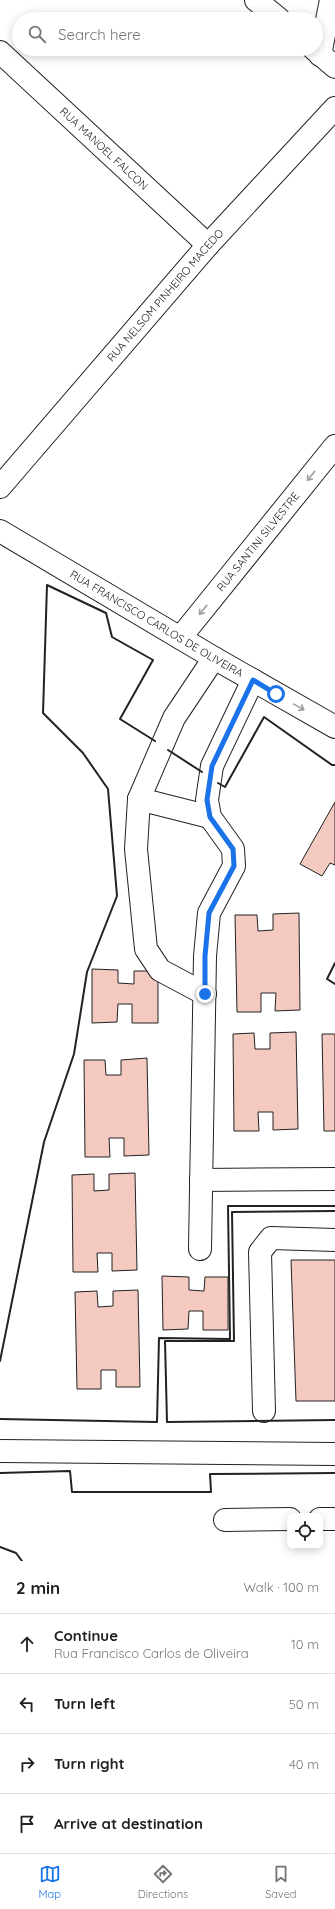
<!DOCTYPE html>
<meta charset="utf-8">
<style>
body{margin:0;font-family:Quicksand,sans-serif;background:#f2f2f2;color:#202124}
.controls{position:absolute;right:12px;bottom:12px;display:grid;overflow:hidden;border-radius:8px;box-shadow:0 2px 10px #0003}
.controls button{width:36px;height:36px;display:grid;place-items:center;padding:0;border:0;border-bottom:1px solid #e0e0e0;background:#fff;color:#202124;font:20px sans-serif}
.stop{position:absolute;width:12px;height:12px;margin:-9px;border:3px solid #1a73e8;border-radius:50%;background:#fff}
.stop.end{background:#1a73e8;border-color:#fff;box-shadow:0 1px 4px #0008}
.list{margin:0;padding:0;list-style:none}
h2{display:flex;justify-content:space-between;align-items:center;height:52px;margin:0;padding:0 16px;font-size:17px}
h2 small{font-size:13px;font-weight:400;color:#757577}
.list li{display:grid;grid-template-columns:26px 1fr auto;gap:12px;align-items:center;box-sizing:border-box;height:60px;padding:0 16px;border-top:1px solid #e0e0e0}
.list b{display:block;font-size:15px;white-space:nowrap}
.list p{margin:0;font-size:13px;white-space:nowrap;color:#757577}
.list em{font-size:13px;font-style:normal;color:#757577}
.icon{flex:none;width:22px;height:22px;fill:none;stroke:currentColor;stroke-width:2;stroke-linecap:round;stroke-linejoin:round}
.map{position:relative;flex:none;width:335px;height:1561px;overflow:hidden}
.search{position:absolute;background:#fff;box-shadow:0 2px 10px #0003;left:12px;right:12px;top:12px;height:44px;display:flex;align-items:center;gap:10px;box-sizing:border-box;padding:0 14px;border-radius:22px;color:#757577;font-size:15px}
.sheet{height:292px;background:#fff}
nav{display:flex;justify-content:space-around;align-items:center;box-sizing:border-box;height:56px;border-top:1px solid #e0e0e0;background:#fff;font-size:11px;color:#757577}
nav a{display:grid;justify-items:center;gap:2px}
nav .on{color:#1a73e8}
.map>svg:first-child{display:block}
</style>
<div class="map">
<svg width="335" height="1561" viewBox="0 0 335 1561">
<rect width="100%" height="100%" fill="#fff"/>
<g fill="#f3c9c0" stroke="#222">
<path d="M335,802V865L330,863L322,876L300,864Z"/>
<path d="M299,913L300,1010L275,1011L276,993H261V1012H237L235,915H257L258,931L273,930V914Z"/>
<path d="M92,969L118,970V983L134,984V971H158V1023H132V1004H118L117,1022L92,1023Z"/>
<path d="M296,1032L298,1129L273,1130V1112H258L259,1131H234L233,1034L254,1033L255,1049H270V1033Z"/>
<path d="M322,1034H335V1131H324Z"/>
<path d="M147,1058L149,1155L124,1156V1138H109L110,1157H85L84,1060H105L106,1075H121V1060Z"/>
<path d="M135,1173L137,1270L112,1271V1253H97L98,1272H73L72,1175L94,1174V1191L109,1190V1174Z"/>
<path d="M291,1260H335V1401H296Z"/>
<path d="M162,1276L189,1277V1290L204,1291L205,1277H228V1330H203V1311H189L188,1329L163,1330Z"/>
<path d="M138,1290L140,1387H116V1370H101V1389H77L75,1292L97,1291L98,1307L113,1306V1291Z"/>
</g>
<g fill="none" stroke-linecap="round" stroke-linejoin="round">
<defs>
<g id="street">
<path d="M256,0L279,19"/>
<path d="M314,49L335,67"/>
<path id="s1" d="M0,52L208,245"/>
<path d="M320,55L331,0"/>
<path id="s2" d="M0,487L208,245L335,108"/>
<path id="s3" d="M0,531L214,658L335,727"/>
<path id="s4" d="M180,638L335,446"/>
<path d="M139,799L210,817"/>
<path d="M205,994L160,970L146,949L136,849L139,799L174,718L214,658"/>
<path d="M201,1180L335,1179"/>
<path d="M200,1249L205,956L209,913L234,866L233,849L210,817L207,800L212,766L253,680"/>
<path d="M264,1411L260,1252L271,1238L335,1240"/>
<path d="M0,1451L335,1454"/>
<path d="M320,1519H335"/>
<path d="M225,1520L290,1519"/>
</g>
</defs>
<use href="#street" stroke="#222" stroke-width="24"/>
<use href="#street" stroke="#fff" stroke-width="22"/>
<g stroke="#222" stroke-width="2">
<path d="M168,750L202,772"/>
<path d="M218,783L225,787L264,717L332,765H335"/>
<path d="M335,963L327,979L335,984"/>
<path d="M335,1211L232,1212L234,1341H165L167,1422L335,1420"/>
<path d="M0,1361L44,1142L74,1054L87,972L117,896L108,789L83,753L43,713L47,585L106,613L112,637L153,660L120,719L155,741"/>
<path d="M0,1419L157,1422L159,1338L230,1339L228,1206H335"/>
<path d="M0,1473L70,1471L72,1492H211L210,1474L335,1473"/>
<path d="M0,1547L16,1553L22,1561"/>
</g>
</g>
<defs><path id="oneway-shaft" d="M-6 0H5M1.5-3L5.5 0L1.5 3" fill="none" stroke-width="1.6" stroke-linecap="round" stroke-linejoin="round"/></defs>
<g stroke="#9c9c9c">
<use href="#oneway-shaft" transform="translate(311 476) rotate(129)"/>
<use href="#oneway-shaft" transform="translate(203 610) rotate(129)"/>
<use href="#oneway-shaft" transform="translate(299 707) rotate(29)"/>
</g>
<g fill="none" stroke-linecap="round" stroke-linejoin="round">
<path stroke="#1a73e8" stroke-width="5" d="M205,994V956L209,913L234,866L233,849L210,817L207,800L212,766L253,680L276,694"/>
</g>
<g text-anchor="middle" stroke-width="3" stroke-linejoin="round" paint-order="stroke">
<g font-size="11" fill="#222" stroke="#fff">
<text dy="4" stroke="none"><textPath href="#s1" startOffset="142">RUA MANOEL FALCON</textPath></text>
<text dy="4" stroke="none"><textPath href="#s2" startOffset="253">RUA NELSOM PINHEIRO MACEDO</textPath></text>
<text dy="4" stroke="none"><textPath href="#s4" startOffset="124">RUA SANTINI SILVESTRE</textPath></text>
<text dy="4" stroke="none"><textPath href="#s3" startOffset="182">RUA FRANCISCO CARLOS DE OLIVEIRA</textPath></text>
</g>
</g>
</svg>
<div class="controls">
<button><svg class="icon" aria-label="locate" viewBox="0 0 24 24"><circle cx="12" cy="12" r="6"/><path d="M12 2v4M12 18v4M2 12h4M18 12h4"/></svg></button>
</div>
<div class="stop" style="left:276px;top:694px"></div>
<div class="stop end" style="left:205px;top:994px"></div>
<div class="search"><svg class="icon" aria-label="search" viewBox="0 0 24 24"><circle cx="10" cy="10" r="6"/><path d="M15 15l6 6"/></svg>Search here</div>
</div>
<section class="sheet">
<h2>2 min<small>Walk · 100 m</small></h2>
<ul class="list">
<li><svg class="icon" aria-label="ahead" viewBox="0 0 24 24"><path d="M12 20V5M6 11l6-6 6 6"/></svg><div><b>Continue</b><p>Rua Francisco Carlos de Oliveira</p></div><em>10 m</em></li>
<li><svg class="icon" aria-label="left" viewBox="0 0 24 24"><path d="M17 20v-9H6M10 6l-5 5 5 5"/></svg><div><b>Turn left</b></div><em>50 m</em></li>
<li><svg class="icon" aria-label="right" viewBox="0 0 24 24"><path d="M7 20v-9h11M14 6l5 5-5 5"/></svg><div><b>Turn right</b></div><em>40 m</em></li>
<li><svg class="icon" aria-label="arrive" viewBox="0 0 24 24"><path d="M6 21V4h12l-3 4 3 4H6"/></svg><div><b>Arrive at destination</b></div></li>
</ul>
</section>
<nav>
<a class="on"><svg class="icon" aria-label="map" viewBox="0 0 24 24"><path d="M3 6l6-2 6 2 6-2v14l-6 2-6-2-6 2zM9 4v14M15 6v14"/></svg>Map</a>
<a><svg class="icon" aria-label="directions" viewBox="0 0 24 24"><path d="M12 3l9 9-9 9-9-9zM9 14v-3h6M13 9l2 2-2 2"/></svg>Directions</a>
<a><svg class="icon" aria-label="saved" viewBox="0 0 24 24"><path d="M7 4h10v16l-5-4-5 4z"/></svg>Saved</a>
</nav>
